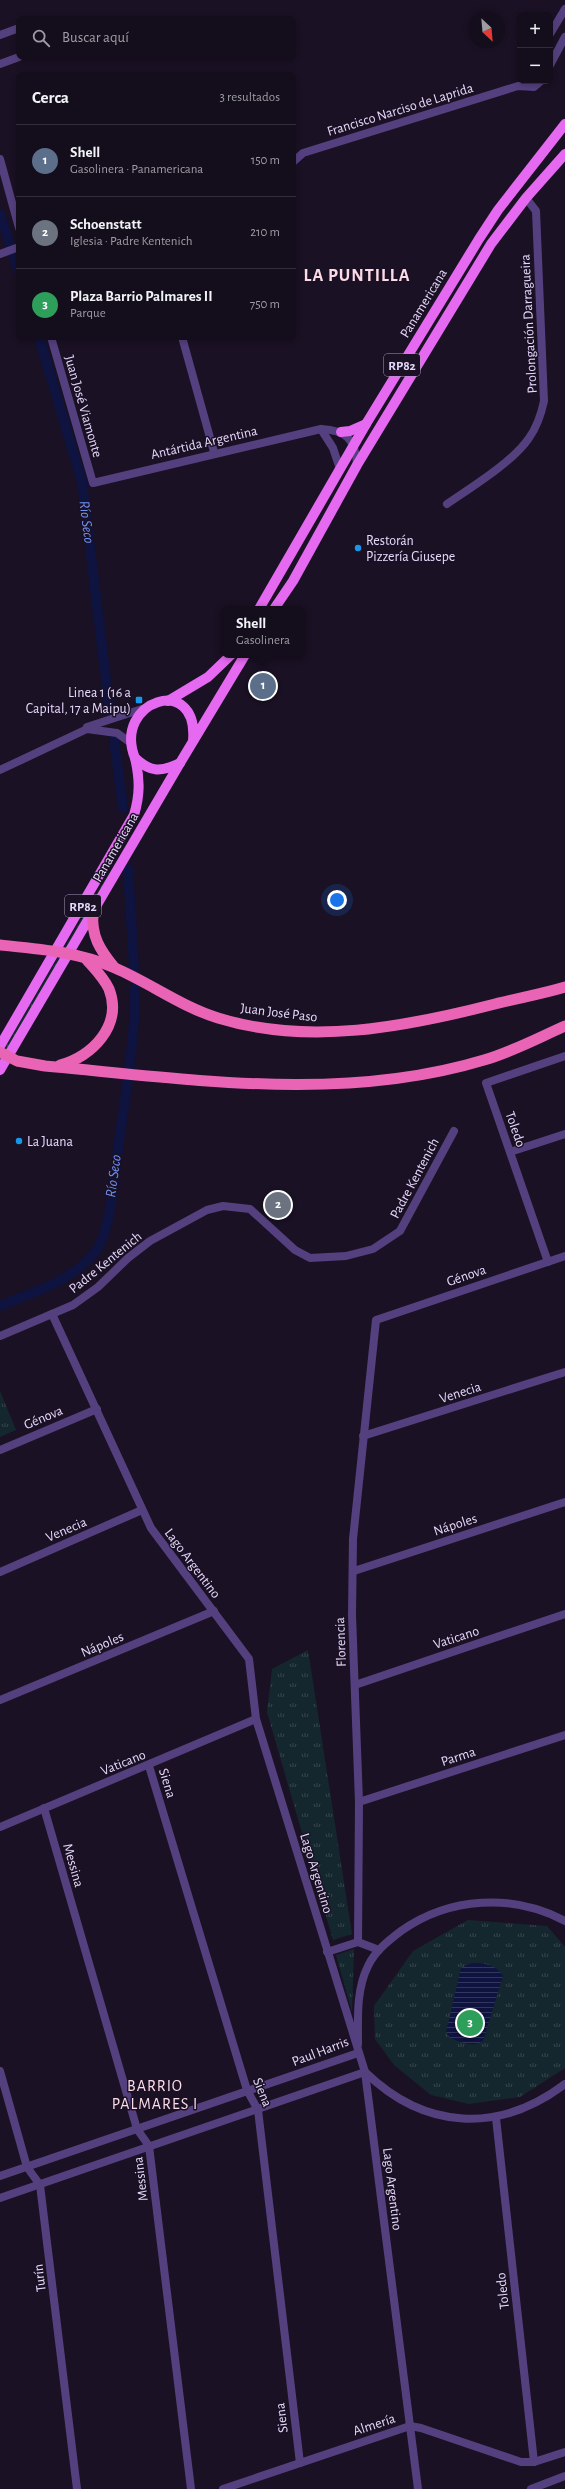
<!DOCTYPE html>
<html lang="es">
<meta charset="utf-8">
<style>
body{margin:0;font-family:"Alegreya Sans",sans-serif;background:#211b28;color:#f1f3f6}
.controls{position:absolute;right:12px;top:12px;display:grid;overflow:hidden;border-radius:8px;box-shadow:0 2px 6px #0003}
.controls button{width:36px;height:36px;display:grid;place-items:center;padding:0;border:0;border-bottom:1px solid #332d3a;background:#140d1b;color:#f1f3f6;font:20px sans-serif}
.compass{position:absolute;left:469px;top:12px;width:36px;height:36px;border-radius:50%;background:#140d1b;box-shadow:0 2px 6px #0003;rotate:154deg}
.you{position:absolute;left:337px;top:900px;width:14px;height:14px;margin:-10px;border:3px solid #fff;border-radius:50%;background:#1a73e8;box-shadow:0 0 0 6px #1a73e833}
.badge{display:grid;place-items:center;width:26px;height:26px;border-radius:50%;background:#1698ea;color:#fff;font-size:13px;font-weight:700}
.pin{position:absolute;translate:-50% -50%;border:2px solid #fff;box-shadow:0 1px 4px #0006}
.popup{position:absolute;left:221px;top:606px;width:84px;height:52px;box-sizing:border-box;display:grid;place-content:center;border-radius:8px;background:#140d1b;filter:drop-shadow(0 1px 3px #0005);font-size:13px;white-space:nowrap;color:#9d9ca3}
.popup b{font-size:15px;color:#f1f3f6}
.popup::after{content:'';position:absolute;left:50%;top:100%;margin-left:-8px;border:8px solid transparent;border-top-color:#140d1b}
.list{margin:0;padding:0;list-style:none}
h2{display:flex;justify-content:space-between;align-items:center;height:52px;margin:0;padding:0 16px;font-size:17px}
h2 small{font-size:13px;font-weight:400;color:#9d9ca3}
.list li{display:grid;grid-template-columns:26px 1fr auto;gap:12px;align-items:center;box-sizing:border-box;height:72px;padding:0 16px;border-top:1px solid #332d3a}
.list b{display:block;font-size:15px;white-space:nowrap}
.list p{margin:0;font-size:13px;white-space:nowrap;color:#9d9ca3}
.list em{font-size:13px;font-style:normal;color:#9d9ca3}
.icon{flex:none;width:22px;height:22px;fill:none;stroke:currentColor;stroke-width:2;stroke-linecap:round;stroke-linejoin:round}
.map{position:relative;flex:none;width:565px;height:2489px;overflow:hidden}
.search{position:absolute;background:#140d1b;box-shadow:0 2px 6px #0003;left:16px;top:16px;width:280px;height:44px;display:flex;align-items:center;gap:10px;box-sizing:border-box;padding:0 14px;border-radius:8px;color:#9d9ca3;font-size:15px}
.panel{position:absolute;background:#140d1b;box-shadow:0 2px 6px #0003;left:16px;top:72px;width:280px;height:268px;border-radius:8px}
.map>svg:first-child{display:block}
</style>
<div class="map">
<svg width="565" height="2489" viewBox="0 0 565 2489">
<defs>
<pattern id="grass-tufts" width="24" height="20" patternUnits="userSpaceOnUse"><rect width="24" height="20" fill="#15272e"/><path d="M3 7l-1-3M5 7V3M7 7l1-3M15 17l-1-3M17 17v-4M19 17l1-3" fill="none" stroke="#37464d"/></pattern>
<pattern id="water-rules" width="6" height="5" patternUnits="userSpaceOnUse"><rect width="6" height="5" fill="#0f133f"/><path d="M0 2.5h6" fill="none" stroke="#32355c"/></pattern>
</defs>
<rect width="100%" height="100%" fill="#1a1124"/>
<g fill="url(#grass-tufts)">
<path d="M110,871L103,887L0,1061V1055Z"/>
<path d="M0,1391L16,1430L0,1437Z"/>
<path d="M308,1650L352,1934L333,1940L267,1712L272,1669Z"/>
<path d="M468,1920L547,1926L565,1947V2068L520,2097L469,2104L431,2095L394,2065L375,2039L374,2006L413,1951Z"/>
<path d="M354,1949L352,2012L336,1955Z"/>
</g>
<path fill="url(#water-rules)" d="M472,1963C484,1963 497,1965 503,1976L483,2041C472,2048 461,2042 450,2038L446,2032L461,1968Z"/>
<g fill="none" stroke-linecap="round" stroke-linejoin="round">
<g stroke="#0f133f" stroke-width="10">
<path d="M0,214L19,272"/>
<path d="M39,337L82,482L110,712"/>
<path d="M114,740L123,808"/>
<path d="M128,869L134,968"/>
<path d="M0,1306C33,1292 73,1281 96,1251C111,1229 113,1184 117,1157C124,1101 135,1045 135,988"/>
</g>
<g stroke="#55407f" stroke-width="8">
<path d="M0,35L19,28"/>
<path d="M0,64L19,57"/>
<path d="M0,159L19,228"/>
<path d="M51,337L93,483L321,429C346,430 356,440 357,465"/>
<path d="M182,337L214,452"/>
<path d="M321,429L333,448L340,469"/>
<path d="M447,504C470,488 513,462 529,438C537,427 541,415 544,401L536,211L526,198"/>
<path d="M510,1152L565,1134"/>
<path d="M548,1262L486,1083L565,1056"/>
<path d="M52,1314L151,1528L249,1659L256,1719L365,2072L418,2489"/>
<path d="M0,1336L73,1305L98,1287L128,1258L150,1241L207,1210L223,1206L250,1209L295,1250L310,1258L346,1256L373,1249L400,1231L454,1131"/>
<path d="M363,1436L565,1372"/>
<path d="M0,1450L97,1409"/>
<path d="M354,1571L565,1502"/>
<path d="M0,1572L142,1510"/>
<path d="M355,1685L565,1614"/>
<path d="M0,1700L214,1611"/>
<path d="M149,1766L247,2090L258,2110L300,2463"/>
<path d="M359,1802L565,1735"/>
<path d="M44,1808L137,2129L149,2146L191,2489"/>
<path d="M0,1827L256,1719"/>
<path d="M379,1950L358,1942L359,1802L352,1615L353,1539L376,1320L565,1256"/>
<path d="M327,1952L358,1942"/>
<path d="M358,2044C358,2018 356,1990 368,1966C375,1951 388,1941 401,1931C449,1897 513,1893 565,1921"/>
<path d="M0,2071L27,2167L40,2185L77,2489"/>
<path d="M365,2072C425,2130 499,2134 565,2084"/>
<path d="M496,2118L534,2462"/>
<path d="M0,2176L358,2053"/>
<path d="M0,2198L365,2072"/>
<path d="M223,2489L410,2426L421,2428L521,2462H534L565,2452"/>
<path d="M531,2489L565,2476"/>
</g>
<g stroke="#55407f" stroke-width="8">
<path d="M550,34L565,9"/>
<path d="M550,65L565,37"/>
<path d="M293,162L303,153L518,86L534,87L541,81"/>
<path d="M0,254L19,247"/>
<path d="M87,727L148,707"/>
<path d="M0,770L87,729L117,733L131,743"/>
</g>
<g stroke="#e569f1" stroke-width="10">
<path d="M341,432L350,431L366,424"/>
<path d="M259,609L366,424L479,239L498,210L565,124"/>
<path d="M274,609L293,581L357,465L491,244L526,198L565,154"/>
<path d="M168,701L208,677L231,655"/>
<path d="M193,741C199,672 112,701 135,758C151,773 161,772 180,763L245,655"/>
<path d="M0,1046L134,815C140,795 140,779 135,758"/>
<path d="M0,1070L180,763"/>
</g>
<g stroke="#ea64b6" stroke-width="11">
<path d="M93,913C91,936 100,950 114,967"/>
<path d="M0,945C39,949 79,952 115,968C150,983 182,1007 218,1018C309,1046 405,1027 495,1004C518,998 542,994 565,987"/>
<path d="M0,1052L17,1061L45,1066C190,1079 342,1103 484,1060C512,1052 538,1038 565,1026"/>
<path d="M60,1065C92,1057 123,1025 109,989C104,978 95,969 87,960"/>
</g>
</g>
<g fill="#1698ea" stroke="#1a1124" stroke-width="1.5">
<circle cx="358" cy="548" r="4"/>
<rect x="135" y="696" width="8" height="8" rx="2"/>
<circle cx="19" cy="1141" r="4"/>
</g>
<g text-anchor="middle" stroke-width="3" stroke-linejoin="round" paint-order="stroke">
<g fill="#1a1124" stroke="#a99cba" stroke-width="1">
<rect x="384" y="354" width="36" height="22" rx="3"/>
<rect x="65" y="895" width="36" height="22" rx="3"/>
</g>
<g font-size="13" font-weight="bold" fill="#e6d8fb">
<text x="402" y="370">RP82</text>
<text x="83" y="911">RP82</text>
</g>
<g font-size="14" fill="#e6d8fb" stroke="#1a1124">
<text transform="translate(400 109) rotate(-17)" y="5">Francisco Narciso de Laprida</text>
<text transform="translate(423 303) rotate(-59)" y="5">Panamericana</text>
<text transform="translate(528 324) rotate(-93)" y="5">Prolongación Darragueira</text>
<text transform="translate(84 406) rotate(74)" y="5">Juan José Viamonte</text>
<text transform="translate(204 442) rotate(-13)" y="5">Antártida Argentina</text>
<text transform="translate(115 847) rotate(-60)" y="5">Panamericana</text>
<text transform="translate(279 1012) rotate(7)" y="5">Juan José Paso</text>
<text transform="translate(516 1129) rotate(71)" y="5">Toledo</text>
<text transform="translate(414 1178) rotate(-62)" y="5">Padre Kentenich</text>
<text transform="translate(105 1262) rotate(-39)" y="5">Padre Kentenich</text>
<text transform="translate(466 1275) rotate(-19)" y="5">Génova</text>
<text transform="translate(460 1392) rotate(-18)" y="5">Venecia</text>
<text transform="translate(43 1417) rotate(-23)" y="5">Génova</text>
<text transform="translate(455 1524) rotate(-18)" y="5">Nápoles</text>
<text transform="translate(66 1529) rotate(-23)" y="5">Venecia</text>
<text transform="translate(193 1563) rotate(53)" y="5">Lago Argentino</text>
<text transform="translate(456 1637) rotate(-18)" y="5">Vaticano</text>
<text transform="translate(340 1642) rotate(-92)" y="5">Florencia</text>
<text transform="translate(102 1644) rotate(-23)" y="5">Nápoles</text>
<text transform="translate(458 1756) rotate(-18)" y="5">Parma</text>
<text transform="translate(123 1762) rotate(-22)" y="5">Vaticano</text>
<text transform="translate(168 1783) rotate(73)" y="5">Siena</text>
<text transform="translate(74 1865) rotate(74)" y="5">Messina</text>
<text transform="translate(317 1873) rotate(73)" y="5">Lago Argentino</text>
<text transform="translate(320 2051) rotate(-21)" y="5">Paul Harris</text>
<text transform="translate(263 2092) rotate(68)" y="5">Siena</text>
<text transform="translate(140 2179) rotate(-97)" y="5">Messina</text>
<text transform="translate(393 2189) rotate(83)" y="5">Lago Argentino</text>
<text transform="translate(39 2278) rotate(-97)" y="5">Turín</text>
<text transform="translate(502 2291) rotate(-96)" y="5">Toledo</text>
<text transform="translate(281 2418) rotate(-97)" y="5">Siena</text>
<text transform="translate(374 2424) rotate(-18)" y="5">Almería</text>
</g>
<g font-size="14" fill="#e6d8fb" stroke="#1a1124" text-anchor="start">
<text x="366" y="545">Restorán<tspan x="366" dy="16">Pizzería Giusepe</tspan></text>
<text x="131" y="697" text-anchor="end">Linea 1 (16 a<tspan x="131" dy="16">Capital, 17 a Maipu)</tspan></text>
<text x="27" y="1146">La Juana</text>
</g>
<g font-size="15" font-style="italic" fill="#7090f2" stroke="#1a1124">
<text transform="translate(87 522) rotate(83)" y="5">Río Seco</text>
<text transform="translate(113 1176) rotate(-82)" y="5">Río Seco</text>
</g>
<g font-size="16" letter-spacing="1" fill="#fcdae6" stroke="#1a1124">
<text x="155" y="2091">BARRIO<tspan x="155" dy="18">PALMARES I</tspan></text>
</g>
<g font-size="18" font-weight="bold" letter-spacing="1" fill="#fcdae6" stroke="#1a1124">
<text x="357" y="281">LA PUNTILLA</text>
</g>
</g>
</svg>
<div class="controls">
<button>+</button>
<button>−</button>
</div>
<svg class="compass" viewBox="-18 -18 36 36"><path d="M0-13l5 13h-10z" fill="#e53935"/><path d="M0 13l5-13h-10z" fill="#9d9ca3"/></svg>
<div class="you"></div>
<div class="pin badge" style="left:263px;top:686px;background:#5c6f8a">1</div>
<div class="popup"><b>Shell</b>Gasolinera</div>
<div class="pin badge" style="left:278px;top:1205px;background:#6b7280">2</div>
<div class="pin badge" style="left:470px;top:2023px;background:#2e9e5b">3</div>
<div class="search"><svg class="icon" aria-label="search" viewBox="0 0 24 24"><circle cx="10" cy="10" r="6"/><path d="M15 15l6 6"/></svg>Buscar aquí</div>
<section class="panel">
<h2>Cerca<small>3 resultados</small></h2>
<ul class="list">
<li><span class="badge" style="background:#5c6f8a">1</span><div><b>Shell</b><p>Gasolinera · Panamericana</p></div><em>150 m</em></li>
<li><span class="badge" style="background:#6b7280">2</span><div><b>Schoenstatt</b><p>Iglesia · Padre Kentenich</p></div><em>210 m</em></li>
<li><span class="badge" style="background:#2e9e5b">3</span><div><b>Plaza Barrio Palmares II</b><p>Parque</p></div><em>750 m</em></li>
</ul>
</section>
</div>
